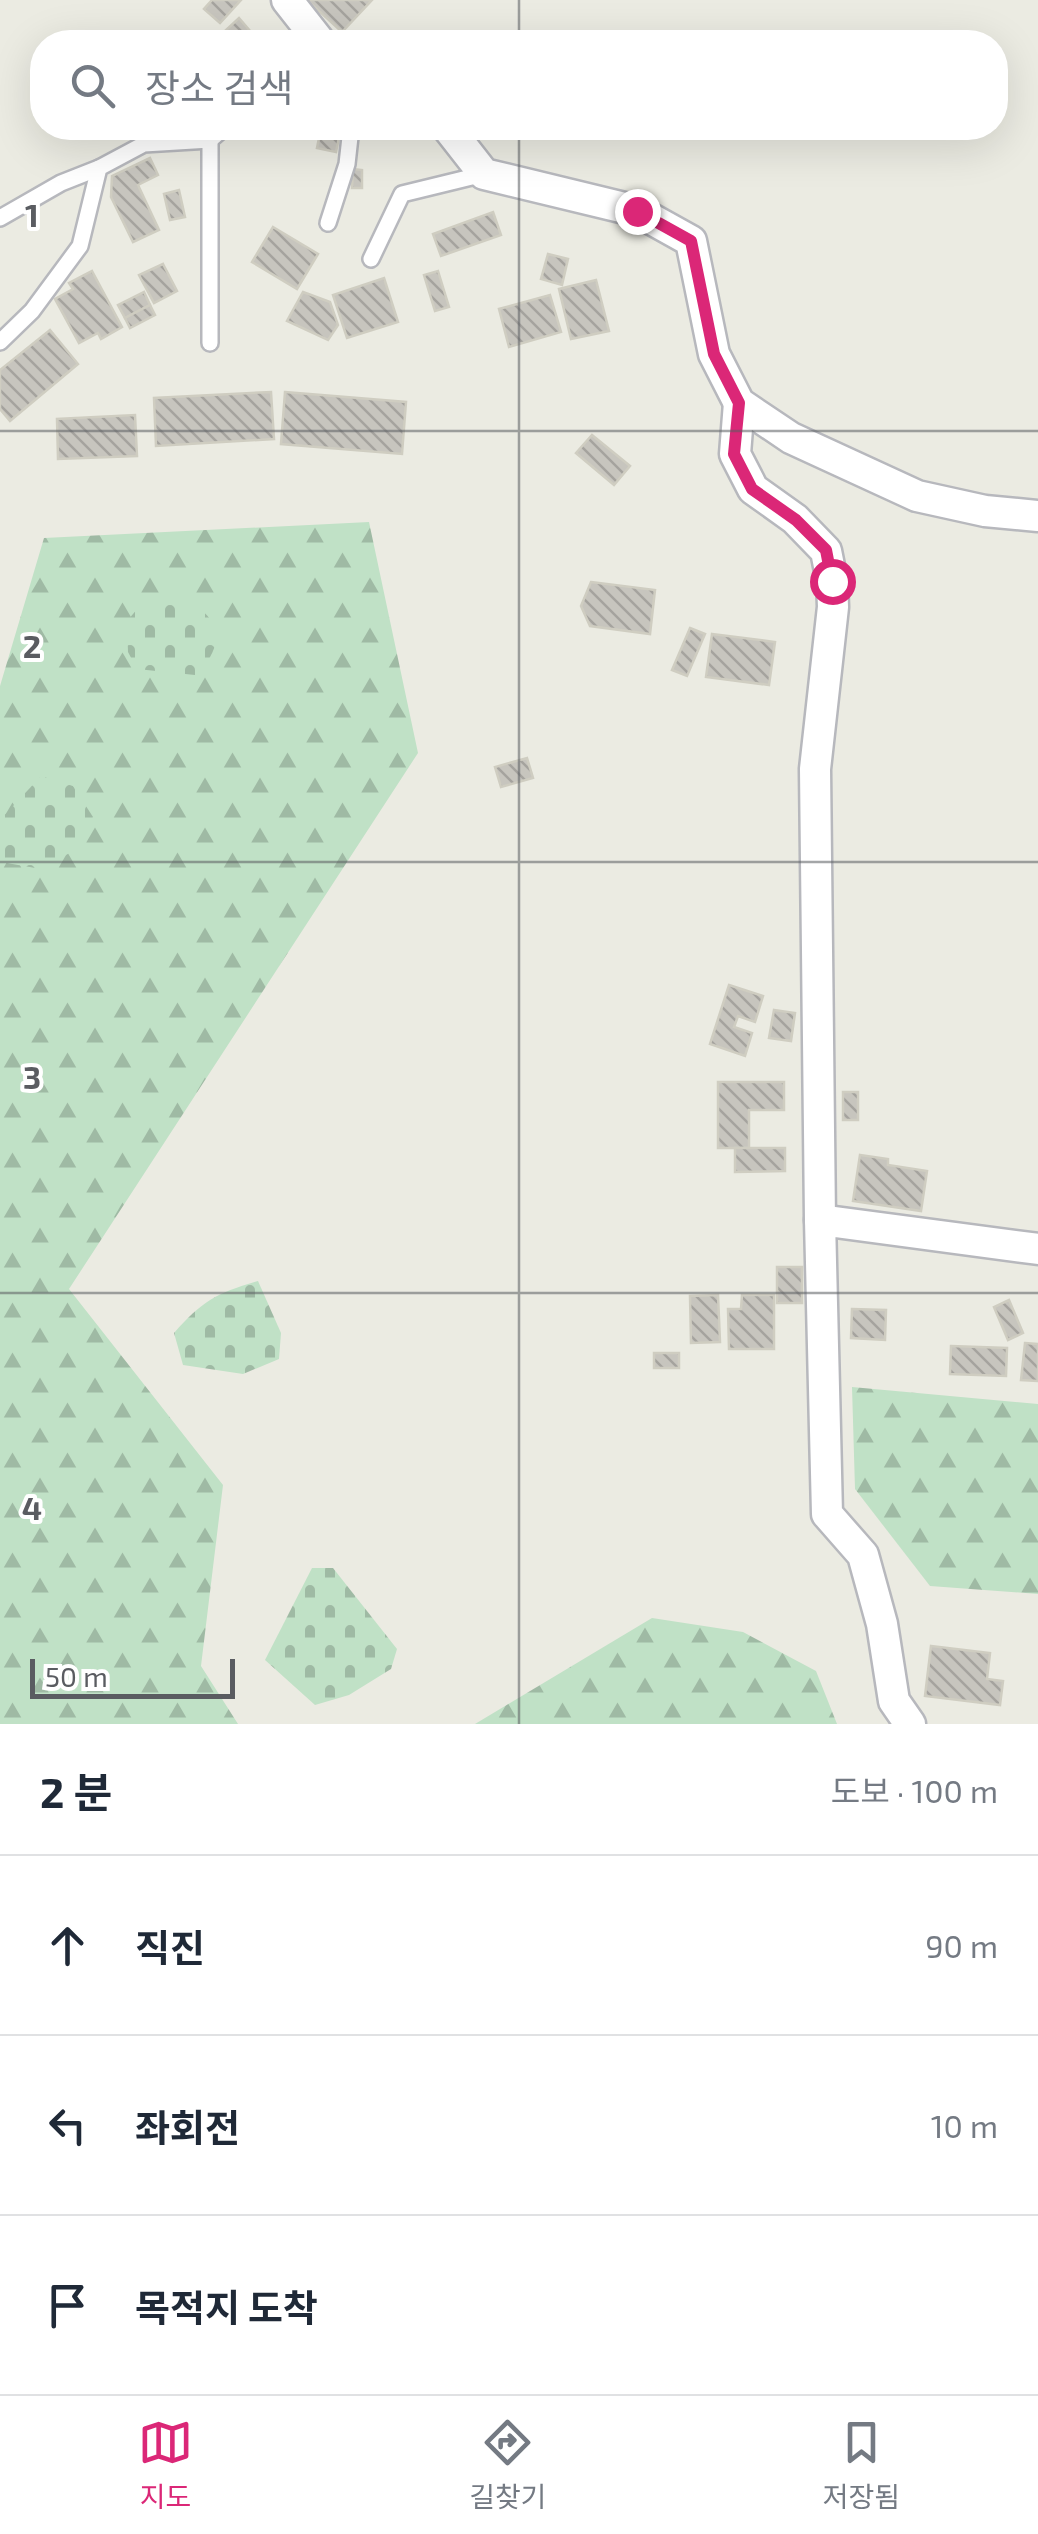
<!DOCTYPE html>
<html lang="ko">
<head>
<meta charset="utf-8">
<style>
	:root { --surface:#fff; --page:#f6f6f7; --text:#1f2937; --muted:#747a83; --line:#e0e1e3; --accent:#db2777 }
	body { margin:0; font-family:"Exo 2","Noto Sans KR",sans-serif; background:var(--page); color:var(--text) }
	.scale { position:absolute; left:30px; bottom:25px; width:205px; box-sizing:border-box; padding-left:10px; border:5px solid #5a5c61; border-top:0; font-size:28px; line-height:35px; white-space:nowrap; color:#5a5c61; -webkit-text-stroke:8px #fff; paint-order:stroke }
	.stop { position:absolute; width:30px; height:30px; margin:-22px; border:8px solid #db2777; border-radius:50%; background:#fff }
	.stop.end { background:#db2777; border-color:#fff; box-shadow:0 2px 10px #0008 }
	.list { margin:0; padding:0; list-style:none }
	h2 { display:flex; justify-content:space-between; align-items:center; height:130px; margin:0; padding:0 40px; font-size:42px }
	h2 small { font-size:32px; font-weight:400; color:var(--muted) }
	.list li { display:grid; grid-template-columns:65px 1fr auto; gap:30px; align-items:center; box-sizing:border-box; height:180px; padding:0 40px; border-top:2px solid var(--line) }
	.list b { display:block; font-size:38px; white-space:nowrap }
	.list em { font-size:32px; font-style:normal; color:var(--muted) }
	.icon { flex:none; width:55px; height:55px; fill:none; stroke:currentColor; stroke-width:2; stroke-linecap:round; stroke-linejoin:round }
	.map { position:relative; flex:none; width:1038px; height:1724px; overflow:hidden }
	.search { position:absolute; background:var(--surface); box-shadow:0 10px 40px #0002; left:30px; right:30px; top:30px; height:110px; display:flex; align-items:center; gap:25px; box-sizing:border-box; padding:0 35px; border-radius:40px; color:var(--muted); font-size:38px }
	.sheet { height:670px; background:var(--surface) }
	nav { display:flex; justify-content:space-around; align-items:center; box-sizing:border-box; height:140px; border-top:2px solid var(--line); background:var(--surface); font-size:28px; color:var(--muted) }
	nav a { display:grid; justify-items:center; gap:5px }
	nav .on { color:var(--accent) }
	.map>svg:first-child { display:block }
	.forest { fill:url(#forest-firs) }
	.cemetery { fill:url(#cemetery-stones) }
	.building { fill:url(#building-back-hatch); stroke:#cfcdc1; stroke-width:2.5 }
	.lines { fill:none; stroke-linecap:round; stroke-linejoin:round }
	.service-casing { stroke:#b7b8bd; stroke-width:20 }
	.minor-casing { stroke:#b7b8bd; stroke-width:35 }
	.service { stroke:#fff; stroke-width:15 }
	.minor { stroke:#fff; stroke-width:30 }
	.route { stroke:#db2777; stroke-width:12 }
	.grid { fill:none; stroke:#5a5c61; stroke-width:2.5; stroke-opacity:0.55 }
	.grid-label { font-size:32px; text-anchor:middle; font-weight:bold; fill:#5a5c61; stroke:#fff; stroke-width:8; stroke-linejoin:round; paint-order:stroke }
</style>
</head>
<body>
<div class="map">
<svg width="1038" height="1724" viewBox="0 0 1038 1724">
	<defs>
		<pattern id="forest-firs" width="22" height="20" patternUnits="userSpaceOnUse" patternTransform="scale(2.5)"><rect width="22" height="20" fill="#c0e1c6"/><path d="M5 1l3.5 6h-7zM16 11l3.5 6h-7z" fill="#9fbaa4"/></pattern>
		<pattern id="cemetery-stones" width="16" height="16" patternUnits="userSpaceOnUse" patternTransform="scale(2.5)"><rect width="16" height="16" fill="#c0e1c6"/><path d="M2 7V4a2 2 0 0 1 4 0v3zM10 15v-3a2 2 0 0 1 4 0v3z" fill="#9fbaa4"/></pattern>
		<pattern id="building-back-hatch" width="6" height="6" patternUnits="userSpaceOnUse" patternTransform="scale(2.5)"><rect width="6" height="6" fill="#c7c5be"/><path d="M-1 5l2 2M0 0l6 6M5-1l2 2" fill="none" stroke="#a5a39e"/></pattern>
	</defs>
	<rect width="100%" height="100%" fill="#ebebe2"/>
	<!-- forest -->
	<g class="forest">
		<polygon points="369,522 418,753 69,1289 223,1485 201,1666 238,1724 0,1724 0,686 44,538"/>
		<polygon points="852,1387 1038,1404 1038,1594 930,1586 855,1489"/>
		<polygon points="652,1618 743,1632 816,1671 837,1724 475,1724"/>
	</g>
	<!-- cemetery -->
	<g class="cemetery">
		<path d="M145 600C158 601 181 598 192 604 227 623 220 653 195 675L137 669 128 652 127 621Z"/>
		<polygon points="41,776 73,786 93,817 73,851 41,869 1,862 2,818"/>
		<path d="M258 1281 281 1333 279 1359 243 1374 183 1365 174 1333C202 1301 217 1293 258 1281Z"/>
		<polygon points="312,1568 333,1568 397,1649 391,1669 349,1695 315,1705 265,1660"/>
	</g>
	<!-- building -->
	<g class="building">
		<polygon points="212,0 241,0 220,23 204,9"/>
		<polygon points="307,0 372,0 342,32"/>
		<polygon points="239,18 251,32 237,42 226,30"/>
		<polygon points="321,128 341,128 336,152 317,148"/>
		<polygon points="150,158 158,175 138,185 159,230 133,242 111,197 112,176"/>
		<polygon points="353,169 362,170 362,188 352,188"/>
		<polygon points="179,190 185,217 170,220 164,194"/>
		<polygon points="493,212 501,235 441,256 433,234"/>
		<polygon points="273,227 318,254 297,289 252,262"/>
		<polygon points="548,254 568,259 562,285 541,279"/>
		<polygon points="163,264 177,291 154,303 139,275"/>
		<polygon points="92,271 122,327 101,339 98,333 79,343 55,299 73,289 69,283"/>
		<polygon points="438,271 449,307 435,311 424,275"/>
		<polygon points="384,278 398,322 347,338 333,295"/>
		<polygon points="596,280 609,331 571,339 559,289"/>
		<polygon points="144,292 150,305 125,318 118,305"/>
		<polygon points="303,292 330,302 338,325 328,340 287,321"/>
		<polygon points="550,295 561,332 509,347 499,309"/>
		<polygon points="150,305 155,315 130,328 125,318"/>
		<polygon points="50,330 78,364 10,421 0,409 0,370"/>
		<polygon points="271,392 274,439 156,446 154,398"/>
		<polygon points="285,392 406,402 402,454 281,444"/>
		<polygon points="135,415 137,456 58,459 57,419"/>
		<polygon points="592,435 630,466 614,485 576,453"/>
		<polygon points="591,582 655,590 650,634 590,626 581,606"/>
		<polygon points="690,628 705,634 687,676 672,670"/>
		<polygon points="712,634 775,642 769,685 706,677"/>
		<polygon points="527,758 533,778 501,787 495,767"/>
		<polygon points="729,985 763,996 755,1022 738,1016 734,1027 752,1033 745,1056 710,1044"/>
		<polygon points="774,1010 795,1013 791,1041 769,1038"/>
		<polygon points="718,1082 784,1082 784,1110 749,1110 749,1148 718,1148"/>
		<rect x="843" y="1092" width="15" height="28"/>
		<polygon points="735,1148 785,1148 785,1171 735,1172"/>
		<polygon points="860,1155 888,1159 888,1165 927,1171 921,1211 853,1201"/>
		<rect x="777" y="1267" width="25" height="36"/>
		<polygon points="718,1295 720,1342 691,1343 690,1296"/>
		<polygon points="742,1295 774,1295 774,1349 729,1349 728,1309 741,1309"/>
		<polygon points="1009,1300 1023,1333 1008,1340 994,1307"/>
		<polygon points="852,1309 886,1310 885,1340 851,1338"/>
		<polygon points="1025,1343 1038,1344 1038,1381 1021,1380"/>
		<polygon points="951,1346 1007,1348 1006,1376 950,1374"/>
		<rect x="654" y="1353" width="25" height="15"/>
		<polygon points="931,1646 990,1653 987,1679 1003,1681 1000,1705 925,1696"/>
	</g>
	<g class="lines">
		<defs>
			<g id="service">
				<polyline points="210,140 210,343"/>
				<polyline points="0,218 61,183 99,168"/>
				<polyline points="328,223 347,164 351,128"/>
				<polyline points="371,259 402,194 484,174"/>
				<polyline points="0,342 32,311 80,246 99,168 144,144 210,140 224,128"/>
			</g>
			<g id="minor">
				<polyline points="287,0 320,42"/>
				<polyline points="448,128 484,174 637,211 691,241 714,354 739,403 791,438 917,496 985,511 1038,516"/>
				<polyline points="739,403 735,454 753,489 795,519 826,551 832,581 833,607 815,769 820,1220"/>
				<polyline points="910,1724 894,1701 882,1624 863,1555 827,1514 820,1220 1038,1249"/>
			</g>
		</defs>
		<!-- service casing -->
		<use href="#service" class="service-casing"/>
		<!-- minor casing -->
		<use href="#minor" class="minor-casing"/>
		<!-- service -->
		<use href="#service" class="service"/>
		<!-- minor -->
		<use href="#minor" class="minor"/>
	</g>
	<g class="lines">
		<!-- route -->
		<polyline class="route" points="637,211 691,241 714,354 739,403 734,454 752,489 796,520 826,550 832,581"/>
	</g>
	<!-- grid -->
	<path class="grid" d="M519 0V42M519 128V1724M0 431H1038M0 862H1038M0 1293H1038"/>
	<g class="grid-label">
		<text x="32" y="227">1</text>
		<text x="32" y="658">2</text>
		<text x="32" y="1089">3</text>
		<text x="32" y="1520">4</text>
	</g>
</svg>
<div class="scale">50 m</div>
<div class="stop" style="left:832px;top:581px"></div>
<div class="stop end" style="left:637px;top:211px"></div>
<div class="search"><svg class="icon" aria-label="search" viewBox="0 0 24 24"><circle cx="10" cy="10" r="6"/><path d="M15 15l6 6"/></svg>장소 검색</div>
</div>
<section class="sheet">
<h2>2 분<small>도보 · 100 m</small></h2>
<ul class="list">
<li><svg class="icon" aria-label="ahead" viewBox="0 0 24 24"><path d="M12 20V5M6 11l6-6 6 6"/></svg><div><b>직진</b></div><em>90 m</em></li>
<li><svg class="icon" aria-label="left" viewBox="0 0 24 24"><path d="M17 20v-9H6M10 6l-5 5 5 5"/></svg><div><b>좌회전</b></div><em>10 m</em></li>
<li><svg class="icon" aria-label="arrive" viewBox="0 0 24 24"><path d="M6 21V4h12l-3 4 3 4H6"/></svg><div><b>목적지 도착</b></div></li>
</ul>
</section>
<nav>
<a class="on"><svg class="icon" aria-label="map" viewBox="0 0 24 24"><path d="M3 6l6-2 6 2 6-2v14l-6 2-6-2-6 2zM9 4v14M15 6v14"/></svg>지도</a>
<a><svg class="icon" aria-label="directions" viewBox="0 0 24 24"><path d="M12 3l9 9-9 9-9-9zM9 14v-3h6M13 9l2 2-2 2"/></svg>길찾기</a>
<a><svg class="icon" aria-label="saved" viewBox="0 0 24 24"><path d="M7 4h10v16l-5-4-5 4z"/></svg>저장됨</a>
</nav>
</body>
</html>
